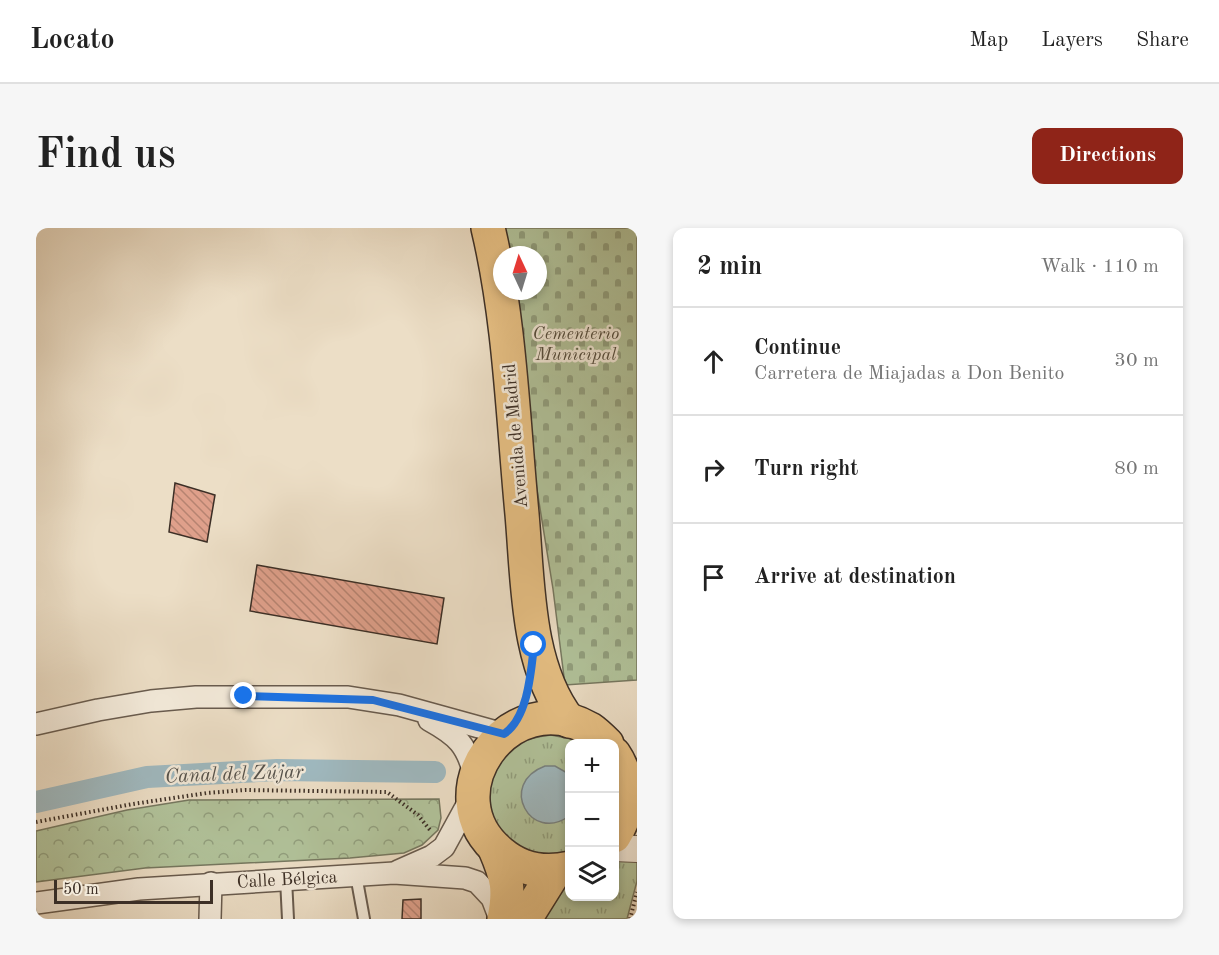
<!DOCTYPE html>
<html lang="en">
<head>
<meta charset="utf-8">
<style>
	:root { --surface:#fff; --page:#f6f6f6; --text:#222; --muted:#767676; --line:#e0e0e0; --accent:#8f2418 }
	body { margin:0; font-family:"Old Standard TT",serif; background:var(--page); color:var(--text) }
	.controls { position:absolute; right:18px; bottom:18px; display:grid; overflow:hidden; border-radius:12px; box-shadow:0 3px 9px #0003 }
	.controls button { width:54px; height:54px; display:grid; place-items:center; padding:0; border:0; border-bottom:2px solid var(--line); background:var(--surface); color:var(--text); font:30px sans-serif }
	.compass { position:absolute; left:457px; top:18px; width:54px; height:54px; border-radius:50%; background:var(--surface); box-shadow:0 3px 9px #0003; rotate:356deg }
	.scale { position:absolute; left:18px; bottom:15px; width:159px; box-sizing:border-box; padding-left:6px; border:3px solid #3c2f26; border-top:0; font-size:16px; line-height:21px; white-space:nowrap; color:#3c2f26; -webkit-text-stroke:4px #f3eada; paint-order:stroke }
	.stop { position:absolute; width:18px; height:18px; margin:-14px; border:4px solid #1a73e8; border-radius:50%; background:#fff }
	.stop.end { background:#1a73e8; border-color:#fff; box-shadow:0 2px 6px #0008 }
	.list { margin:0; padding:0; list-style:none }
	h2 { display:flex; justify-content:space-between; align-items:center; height:78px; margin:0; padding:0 24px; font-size:26px }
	h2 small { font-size:20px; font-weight:400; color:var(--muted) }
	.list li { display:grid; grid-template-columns:39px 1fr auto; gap:18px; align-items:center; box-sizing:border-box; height:108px; padding:0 24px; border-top:2px solid var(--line) }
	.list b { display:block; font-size:22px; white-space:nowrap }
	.list p { margin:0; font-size:20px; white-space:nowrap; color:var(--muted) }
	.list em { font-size:20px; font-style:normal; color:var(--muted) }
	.icon { flex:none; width:33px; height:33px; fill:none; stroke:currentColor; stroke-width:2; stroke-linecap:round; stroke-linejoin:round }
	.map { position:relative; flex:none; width:601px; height:691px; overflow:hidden; border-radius:12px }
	header { display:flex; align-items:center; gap:36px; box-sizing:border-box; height:84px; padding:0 30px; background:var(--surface); border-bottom:2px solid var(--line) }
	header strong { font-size:28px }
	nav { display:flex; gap:33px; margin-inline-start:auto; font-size:21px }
	.intro { display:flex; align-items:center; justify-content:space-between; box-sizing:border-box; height:144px; padding:0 36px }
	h1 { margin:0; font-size:42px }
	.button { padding:15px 27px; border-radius:12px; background:var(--accent); color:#fff; font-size:21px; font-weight:700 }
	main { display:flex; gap:36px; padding:0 36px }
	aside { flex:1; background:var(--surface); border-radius:12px; box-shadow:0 3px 9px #0003 }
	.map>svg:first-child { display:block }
	.grass { fill:url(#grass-tufts); stroke:#767860; stroke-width:1.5 }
	.cemetery { fill:url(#cemetery-stones); stroke:#767860; stroke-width:1.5 }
	.park { fill:url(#park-crowns); stroke:#767860; stroke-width:1.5 }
	.water { fill:#9fb9c0; stroke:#778282; stroke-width:1.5 }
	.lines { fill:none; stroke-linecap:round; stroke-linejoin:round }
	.canal { stroke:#9fb9c0; stroke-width:22 }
	.building { fill:url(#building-back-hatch); stroke:#3c2f26; stroke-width:1.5 }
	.service-casing { stroke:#685b4e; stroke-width:14 }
	.minor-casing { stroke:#685b4e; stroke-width:24 }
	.tertiary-casing { stroke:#685b4e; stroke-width:28 }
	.primary-casing { stroke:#3c2f26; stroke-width:36 }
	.path { stroke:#3c2f26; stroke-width:4; stroke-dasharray:1.5 3; stroke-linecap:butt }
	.service { stroke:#f3eada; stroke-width:10 }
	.minor { stroke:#f3eada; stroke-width:21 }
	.tertiary { stroke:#f3eada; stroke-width:26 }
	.primary { stroke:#e6bf83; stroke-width:33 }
	.route { stroke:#1a73e8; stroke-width:8 }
	.labels { text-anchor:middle; stroke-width:5; stroke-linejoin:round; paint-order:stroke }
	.park-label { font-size:18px; font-style:italic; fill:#534c3d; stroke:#f3eada }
	.street-label { font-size:18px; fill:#3c2f26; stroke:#f3eada }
	.water-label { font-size:20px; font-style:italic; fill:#55524c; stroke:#f3eada }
</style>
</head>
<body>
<header>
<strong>Locato</strong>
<nav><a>Map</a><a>Layers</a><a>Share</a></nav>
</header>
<div class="intro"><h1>Find us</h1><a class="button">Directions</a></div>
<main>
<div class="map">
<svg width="601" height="691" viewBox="0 0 601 691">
	<defs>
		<pattern id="grass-tufts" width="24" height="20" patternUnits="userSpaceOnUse" patternTransform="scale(1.5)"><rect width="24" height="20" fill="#b1c29a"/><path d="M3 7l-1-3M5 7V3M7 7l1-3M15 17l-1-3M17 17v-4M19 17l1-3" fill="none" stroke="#919e7d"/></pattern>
		<pattern id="cemetery-stones" width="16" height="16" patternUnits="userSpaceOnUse" patternTransform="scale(1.5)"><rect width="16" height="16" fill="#b1c29a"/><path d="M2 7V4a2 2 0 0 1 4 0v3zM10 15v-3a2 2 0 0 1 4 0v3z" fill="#919e7d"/></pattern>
		<pattern id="park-crowns" width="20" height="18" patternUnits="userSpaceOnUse" patternTransform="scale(1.5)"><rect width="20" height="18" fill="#b1c29a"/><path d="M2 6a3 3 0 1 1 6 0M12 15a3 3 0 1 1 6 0" fill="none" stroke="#919e7d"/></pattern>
		<pattern id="building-back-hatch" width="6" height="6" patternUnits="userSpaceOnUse" patternTransform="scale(1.5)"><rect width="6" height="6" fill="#dfa08b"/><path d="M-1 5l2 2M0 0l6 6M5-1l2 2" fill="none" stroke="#b68371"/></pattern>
	</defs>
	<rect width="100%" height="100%" fill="#ecdec6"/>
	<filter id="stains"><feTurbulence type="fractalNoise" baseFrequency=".00333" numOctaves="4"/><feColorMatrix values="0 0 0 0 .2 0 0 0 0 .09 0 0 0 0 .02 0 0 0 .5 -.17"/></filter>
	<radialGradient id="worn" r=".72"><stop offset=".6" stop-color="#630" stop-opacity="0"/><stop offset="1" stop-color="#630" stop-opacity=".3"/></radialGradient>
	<!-- grass -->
	<g class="grass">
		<path d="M515 507 535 511 544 515 534 516 533 624C524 625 511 629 501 627 451 617 437 551 476 519 488 510 502 509 515 507Z"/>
		<polygon points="601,627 601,653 591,691 500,691 533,652 534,668 578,668 579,630"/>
	</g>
	<!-- cemetery -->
	<polygon class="cemetery" points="459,0 601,0 601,452 529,457 517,361 469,63 502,63 502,27 466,27"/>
	<!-- park -->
	<polygon class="park" points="403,571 405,590 402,602 386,617 368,625 314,630 109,640 0,654 0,603 91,582 153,572"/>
	<!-- water -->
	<path class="water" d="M509 538H519L533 546V588C495 616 461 556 509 538Z"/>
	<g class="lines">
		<!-- canal -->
		<polyline class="canal" points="0,574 111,549 241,542 399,544"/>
	</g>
	<!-- building -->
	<g class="building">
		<polygon points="139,255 179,267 171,314 133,304"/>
		<polygon points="221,337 408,370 401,416 214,383"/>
		<polygon points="385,671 385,691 366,691 367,672"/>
	</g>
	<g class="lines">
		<defs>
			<g id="service">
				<polyline points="320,647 328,691"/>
				<polyline points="250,651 252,691"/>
			</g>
			<g id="minor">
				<path d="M393 492C422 508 431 517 439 549"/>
				<polyline points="0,496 62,482 115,473 160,469 312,469 363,477 468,506"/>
				<polyline points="362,643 396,628 408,619 437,566"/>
				<polyline points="0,675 103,661 358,645 429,650 441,654 456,670 464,691"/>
				<polyline points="174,691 175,655"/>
			</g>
			<polyline id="tertiary" points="578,620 601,621"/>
			<g id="primary">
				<path d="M452 0C474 92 477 192 486 286 492 353 490 438 533 493"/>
				<path d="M578 526C595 551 594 584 578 608"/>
				<path d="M459 621C471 649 474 661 468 691"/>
				<path d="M534 640C508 646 485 642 465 625 393 567 473 454 554 501 560 505 566 511 571 516"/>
				<polyline points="489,691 519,643"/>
			</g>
		</defs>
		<!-- service casing -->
		<use href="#service" class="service-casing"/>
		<!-- minor casing -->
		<use href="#minor" class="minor-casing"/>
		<!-- tertiary casing -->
		<use href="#tertiary" class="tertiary-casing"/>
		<!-- primary casing -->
		<use href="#primary" class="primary-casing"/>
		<!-- path -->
		<g class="path">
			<polyline points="0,594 97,576 171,565 209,562 351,564 382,587 394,602"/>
			<polyline points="594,691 601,664"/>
			<polyline points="600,691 601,688"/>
		</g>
		<!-- service -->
		<use href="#service" class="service"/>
		<!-- minor -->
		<use href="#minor" class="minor"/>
		<!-- tertiary -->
		<use href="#tertiary" class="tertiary"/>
		<!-- primary -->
		<use href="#primary" class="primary"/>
	</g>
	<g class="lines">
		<!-- route -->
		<path class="route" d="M208 468 337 472 468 506C492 490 495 444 498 417"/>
	</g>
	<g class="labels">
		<!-- park labels -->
		<g class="park-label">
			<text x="540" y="111">Cementerio<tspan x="540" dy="21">Municipal</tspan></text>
		</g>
		<!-- street labels -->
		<g class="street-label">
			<text transform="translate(479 208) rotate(-95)" y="6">Avenida de Madrid</text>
			<text transform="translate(251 651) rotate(-3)" y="6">Calle Bélgica</text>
		</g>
		<!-- water labels -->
		<g class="water-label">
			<text transform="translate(198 545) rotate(-2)" y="7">Canal del Zújar</text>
		</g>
	</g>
	<rect width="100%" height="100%" filter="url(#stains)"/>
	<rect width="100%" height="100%" fill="url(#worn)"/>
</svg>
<div class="controls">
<button>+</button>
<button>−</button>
<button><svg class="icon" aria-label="layers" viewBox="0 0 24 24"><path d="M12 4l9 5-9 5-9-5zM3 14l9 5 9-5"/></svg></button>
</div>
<svg class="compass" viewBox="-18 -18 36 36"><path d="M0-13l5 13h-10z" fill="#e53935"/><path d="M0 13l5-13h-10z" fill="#767676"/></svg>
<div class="scale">50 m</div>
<div class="stop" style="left:498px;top:417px"></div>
<div class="stop end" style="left:208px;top:468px"></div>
</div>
<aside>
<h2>2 min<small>Walk · 110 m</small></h2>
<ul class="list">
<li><svg class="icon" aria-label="ahead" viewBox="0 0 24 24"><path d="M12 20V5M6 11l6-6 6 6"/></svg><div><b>Continue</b><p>Carretera de Miajadas a Don Benito</p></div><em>30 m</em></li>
<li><svg class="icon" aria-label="right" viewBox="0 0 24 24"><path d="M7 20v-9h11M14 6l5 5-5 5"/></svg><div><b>Turn right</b></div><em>80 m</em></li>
<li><svg class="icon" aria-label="arrive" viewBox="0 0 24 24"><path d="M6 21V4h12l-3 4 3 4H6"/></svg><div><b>Arrive at destination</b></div></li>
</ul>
</aside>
</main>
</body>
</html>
